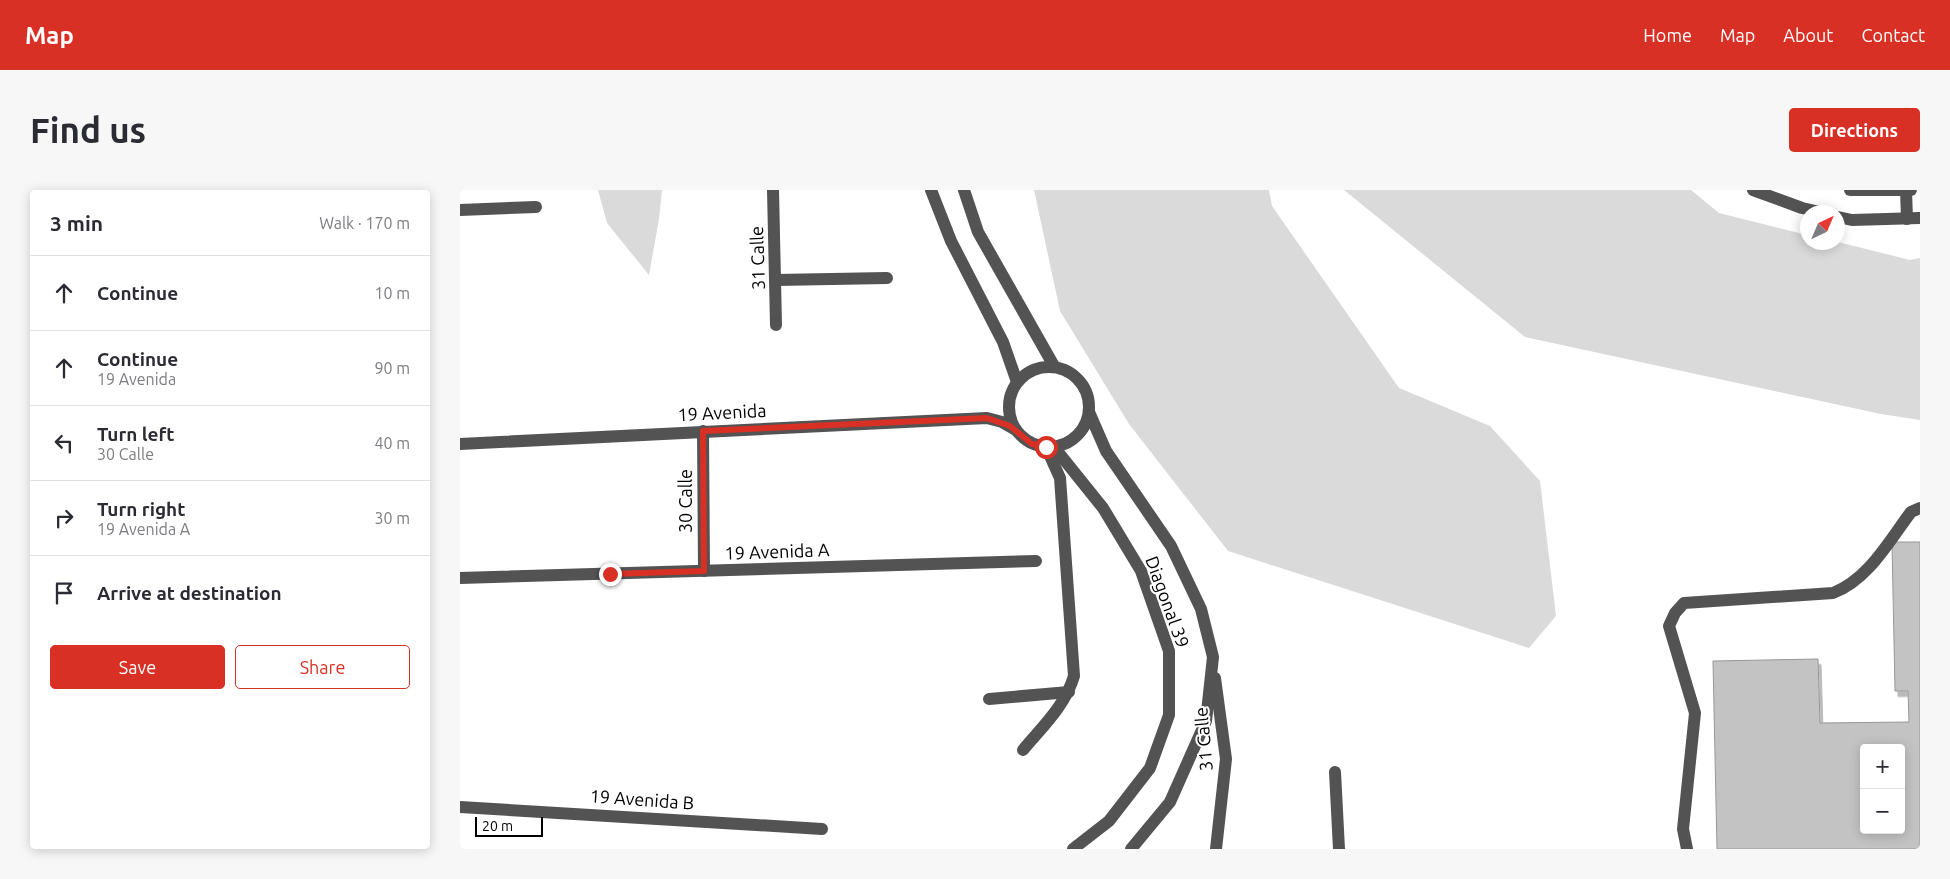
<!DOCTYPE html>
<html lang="en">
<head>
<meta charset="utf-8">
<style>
	:root { --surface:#fff; --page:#f7f7f7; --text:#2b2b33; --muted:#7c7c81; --line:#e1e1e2; --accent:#d93025 }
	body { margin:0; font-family:Ubuntu,sans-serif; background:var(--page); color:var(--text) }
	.controls { position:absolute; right:15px; bottom:15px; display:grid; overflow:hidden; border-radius:5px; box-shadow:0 2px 12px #0003 }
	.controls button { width:45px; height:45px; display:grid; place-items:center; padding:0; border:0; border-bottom:1px solid var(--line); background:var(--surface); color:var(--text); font:25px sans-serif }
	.compass { position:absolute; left:1340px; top:15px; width:45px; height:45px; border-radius:50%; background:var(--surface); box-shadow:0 2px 12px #0003; rotate:44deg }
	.scale { position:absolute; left:15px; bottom:12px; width:68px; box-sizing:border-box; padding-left:5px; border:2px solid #000; border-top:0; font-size:14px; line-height:18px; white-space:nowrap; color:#000; -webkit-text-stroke:4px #fff; paint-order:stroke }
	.stop { position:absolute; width:15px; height:15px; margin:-11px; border:4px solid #d93025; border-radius:50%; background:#fff }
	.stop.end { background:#d93025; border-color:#fff; box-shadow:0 1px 5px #0008 }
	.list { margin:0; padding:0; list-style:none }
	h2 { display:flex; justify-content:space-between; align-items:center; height:65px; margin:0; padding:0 20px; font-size:21px }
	h2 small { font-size:16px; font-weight:400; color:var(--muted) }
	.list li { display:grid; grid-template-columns:32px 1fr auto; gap:15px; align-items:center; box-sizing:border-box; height:75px; padding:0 20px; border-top:1px solid var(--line) }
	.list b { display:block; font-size:19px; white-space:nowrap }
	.list p { margin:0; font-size:16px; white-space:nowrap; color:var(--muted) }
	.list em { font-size:16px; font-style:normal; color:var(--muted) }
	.actions { display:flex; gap:10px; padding:15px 20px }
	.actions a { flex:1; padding:11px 0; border:1px solid var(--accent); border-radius:5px; text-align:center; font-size:18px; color:var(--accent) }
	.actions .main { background:var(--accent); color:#fff }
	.icon { flex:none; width:28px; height:28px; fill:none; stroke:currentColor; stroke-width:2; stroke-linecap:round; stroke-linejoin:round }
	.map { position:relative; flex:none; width:1460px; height:659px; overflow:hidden; border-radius:5px }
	header { display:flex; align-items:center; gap:30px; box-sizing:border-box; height:70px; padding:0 25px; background:var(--accent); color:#fff }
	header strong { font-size:24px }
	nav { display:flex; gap:28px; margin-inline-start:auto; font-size:18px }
	.intro { display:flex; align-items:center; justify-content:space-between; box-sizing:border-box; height:120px; padding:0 30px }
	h1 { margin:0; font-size:35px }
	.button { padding:12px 22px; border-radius:5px; background:var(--accent); color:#fff; font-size:18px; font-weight:700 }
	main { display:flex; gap:30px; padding:0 30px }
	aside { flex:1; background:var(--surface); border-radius:5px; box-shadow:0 2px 12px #0003 }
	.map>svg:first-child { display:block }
	.green { fill:#dadada }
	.building { fill:#c3c3c3; stroke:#979797; fill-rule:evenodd; filter:url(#shadow) }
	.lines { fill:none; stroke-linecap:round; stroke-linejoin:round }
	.minor { stroke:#535353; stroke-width:12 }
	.route { stroke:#d93025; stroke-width:6 }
	.labels { text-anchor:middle; stroke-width:4; stroke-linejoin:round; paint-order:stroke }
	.street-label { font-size:18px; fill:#000; stroke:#fff }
</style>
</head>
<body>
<header>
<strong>Map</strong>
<nav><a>Home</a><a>Map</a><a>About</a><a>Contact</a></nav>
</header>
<div class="intro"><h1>Find us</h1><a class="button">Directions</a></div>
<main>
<aside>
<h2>3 min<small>Walk · 170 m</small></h2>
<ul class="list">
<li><svg class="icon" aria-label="ahead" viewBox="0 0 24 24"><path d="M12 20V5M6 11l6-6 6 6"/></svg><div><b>Continue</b></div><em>10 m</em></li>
<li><svg class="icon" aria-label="ahead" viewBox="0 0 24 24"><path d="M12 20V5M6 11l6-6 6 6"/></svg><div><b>Continue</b><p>19 Avenida</p></div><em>90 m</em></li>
<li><svg class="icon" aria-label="left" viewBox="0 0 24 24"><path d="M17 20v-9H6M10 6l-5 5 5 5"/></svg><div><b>Turn left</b><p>30 Calle</p></div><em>40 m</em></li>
<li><svg class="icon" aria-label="right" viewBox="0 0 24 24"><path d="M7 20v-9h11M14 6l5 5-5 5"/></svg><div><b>Turn right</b><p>19 Avenida A</p></div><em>30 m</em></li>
<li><svg class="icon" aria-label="arrive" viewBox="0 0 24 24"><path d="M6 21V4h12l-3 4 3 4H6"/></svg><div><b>Arrive at destination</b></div></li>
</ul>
<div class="actions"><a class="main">Save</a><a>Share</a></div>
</aside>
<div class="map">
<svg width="1460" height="659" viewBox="0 0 1460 659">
	<defs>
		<filter id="shadow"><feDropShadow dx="3" dy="5.5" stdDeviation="0" flood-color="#0004"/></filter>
	</defs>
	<rect width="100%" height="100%" fill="#fff"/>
	<!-- green -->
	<g class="green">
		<polygon points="138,0 202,0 199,29 189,85 147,33"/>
		<polygon points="574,0 809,0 812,16 939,198 1030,236 1080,291 1096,426 1069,458 768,361 669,234 600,121"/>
		<polygon points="884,0 1231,0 1259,23 1347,45 1348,52 1378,52 1450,70 1460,68 1460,230 1421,224 1065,147"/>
	</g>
	<!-- building -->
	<path class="building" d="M1432 352H1460V659H1257L1253 471 1358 469 1360 533 1449 532 1448 501H1435ZM1404 558H1441V640H1404Z"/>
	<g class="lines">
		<!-- minor -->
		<g class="minor">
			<polyline points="313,0 316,135"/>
			<polyline points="471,0 491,51 543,152 557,192"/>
			<polyline points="504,0 518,42 594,176"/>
			<polyline points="1293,0 1342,18 1360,22"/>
			<polyline points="1390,0 1451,0"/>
			<polyline points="1446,0 1447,29"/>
			<polyline points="0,20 76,17"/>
			<polyline points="1378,27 1392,30 1460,28"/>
			<polyline points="316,90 427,88"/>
			<circle cx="589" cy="217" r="40"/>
			<polyline points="629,222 646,261 711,356 741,419 753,467 746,531 710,612 671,659"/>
			<polyline points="243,241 244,381"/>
			<polyline points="0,254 527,228 542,232 556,240"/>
			<polyline points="594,257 643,318 681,381 709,461 709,525 690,578 649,631 613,659"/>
			<polyline points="0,388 576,371"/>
			<polyline points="755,488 766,569 756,659"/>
			<polyline points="529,509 609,502"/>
			<path d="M563 560C583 536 605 516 614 486L600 288 586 257"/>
			<polyline points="875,582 879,659"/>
			<polyline points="0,617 362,639"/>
			<path d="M1227 659 1223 639 1235 523 1209 436 1215 423 1224 413 1373 403C1408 390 1429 351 1451 322L1460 318"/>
		</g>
	</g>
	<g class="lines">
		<!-- route -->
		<polyline class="route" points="150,384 244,381 243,241 527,228 550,236 572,254 586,257"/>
	</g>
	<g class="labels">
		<!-- street labels -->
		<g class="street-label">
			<text transform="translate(298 68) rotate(-92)" y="6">31 Calle</text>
			<text transform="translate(262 223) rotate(-3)" y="6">19 Avenida</text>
			<text transform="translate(226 311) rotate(-90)" y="6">30 Calle</text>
			<text transform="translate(317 362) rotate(-2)" y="6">19 Avenida A</text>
			<text transform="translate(707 412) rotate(70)" y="6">Diagonal 39</text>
			<text transform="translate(744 549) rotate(-95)" y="6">31 Calle</text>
			<text transform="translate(182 610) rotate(4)" y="6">19 Avenida B</text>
		</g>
	</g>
</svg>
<div class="controls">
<button>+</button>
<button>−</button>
</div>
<svg class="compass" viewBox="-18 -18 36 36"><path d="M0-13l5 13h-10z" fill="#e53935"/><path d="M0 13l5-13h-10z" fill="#7c7c81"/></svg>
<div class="scale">20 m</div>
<div class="stop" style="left:586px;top:257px"></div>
<div class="stop end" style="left:150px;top:384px"></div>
</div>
</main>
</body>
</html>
